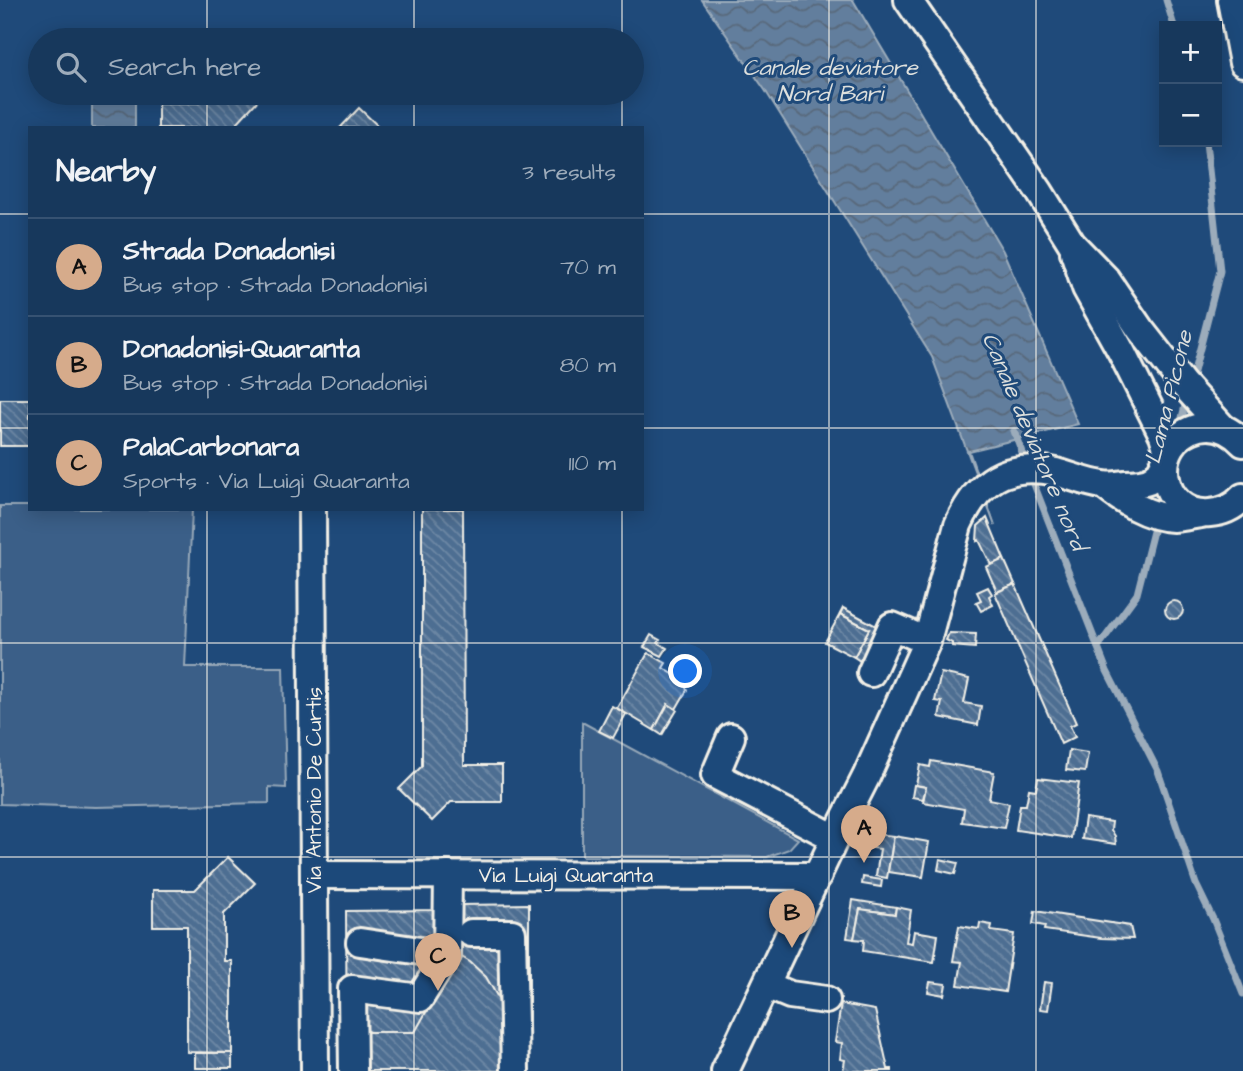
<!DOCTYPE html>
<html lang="en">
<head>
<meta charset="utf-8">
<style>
	:root { --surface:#17385c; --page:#203f62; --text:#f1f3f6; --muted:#9eacbb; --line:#365272; --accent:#d6ab8b }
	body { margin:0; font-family:"Architects Daughter",sans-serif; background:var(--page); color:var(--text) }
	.controls { position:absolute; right:21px; top:21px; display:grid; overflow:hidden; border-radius:0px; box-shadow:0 4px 18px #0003 }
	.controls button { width:63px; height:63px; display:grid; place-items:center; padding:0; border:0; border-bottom:2px solid var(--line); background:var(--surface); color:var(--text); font:35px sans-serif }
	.you { position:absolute; left:686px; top:672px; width:24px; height:24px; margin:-18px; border:5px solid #fff; border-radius:50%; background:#1a73e8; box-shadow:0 0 0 10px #1a73e833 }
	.badge { display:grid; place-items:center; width:46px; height:46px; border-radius:50%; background:var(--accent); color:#111; font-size:23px; font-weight:700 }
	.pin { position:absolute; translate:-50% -58px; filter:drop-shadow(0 2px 4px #0008) }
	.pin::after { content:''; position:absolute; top:37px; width:24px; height:21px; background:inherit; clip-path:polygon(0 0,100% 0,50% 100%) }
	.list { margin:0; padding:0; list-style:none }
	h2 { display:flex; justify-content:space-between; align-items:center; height:91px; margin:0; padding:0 28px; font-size:30px }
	h2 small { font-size:23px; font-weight:400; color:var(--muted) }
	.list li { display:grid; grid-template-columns:46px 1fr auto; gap:21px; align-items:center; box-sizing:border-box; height:98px; padding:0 28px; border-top:2px solid var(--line) }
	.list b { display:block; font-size:26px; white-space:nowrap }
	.list p { margin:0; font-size:23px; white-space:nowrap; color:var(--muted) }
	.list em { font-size:23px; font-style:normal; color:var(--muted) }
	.icon { flex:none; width:38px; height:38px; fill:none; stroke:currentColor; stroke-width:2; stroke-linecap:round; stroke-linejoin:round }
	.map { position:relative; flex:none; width:1243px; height:1071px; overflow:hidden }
	.search { position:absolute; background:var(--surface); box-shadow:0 4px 18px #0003; left:28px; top:28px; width:616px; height:77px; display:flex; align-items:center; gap:18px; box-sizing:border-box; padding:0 24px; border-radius:38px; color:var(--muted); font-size:26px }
	.panel { position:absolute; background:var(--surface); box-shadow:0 4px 18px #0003; left:28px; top:126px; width:616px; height:385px; border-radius:0px }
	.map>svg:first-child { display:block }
	.green { fill:#3a5f88; stroke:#97a8b8; stroke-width:2 }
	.water { fill:url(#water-waves); stroke:#9cacbb; stroke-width:2 }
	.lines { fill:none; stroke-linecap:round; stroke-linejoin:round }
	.stream { stroke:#9cacbb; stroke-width:7 }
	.building { fill:url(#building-back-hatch); stroke:#f4f1e8; stroke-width:2 }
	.minor-casing { stroke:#f4f1e8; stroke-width:32 }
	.minor { stroke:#1f4a7a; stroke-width:26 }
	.grid { fill:none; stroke:#f4f1e8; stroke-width:2; stroke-opacity:0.55 }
	.labels { text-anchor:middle; stroke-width:6; stroke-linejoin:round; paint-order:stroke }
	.street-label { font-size:21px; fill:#f4f1e8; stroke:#1f4a7a }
	.water-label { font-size:23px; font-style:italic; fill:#dee0dd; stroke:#1f4a7a }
</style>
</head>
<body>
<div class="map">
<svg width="1243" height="1071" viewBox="0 0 1243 1071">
	<defs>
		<pattern id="water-waves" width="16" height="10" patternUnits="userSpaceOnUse" patternTransform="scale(1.75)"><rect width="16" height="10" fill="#627e9d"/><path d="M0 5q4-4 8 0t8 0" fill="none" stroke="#58687a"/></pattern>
		<pattern id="building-back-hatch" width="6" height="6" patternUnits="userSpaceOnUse" patternTransform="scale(1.75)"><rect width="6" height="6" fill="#4d6e92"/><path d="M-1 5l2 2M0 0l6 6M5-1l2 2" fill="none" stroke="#708aa6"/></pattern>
	</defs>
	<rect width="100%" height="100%" fill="#1f4a7a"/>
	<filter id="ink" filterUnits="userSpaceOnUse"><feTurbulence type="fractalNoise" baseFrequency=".0143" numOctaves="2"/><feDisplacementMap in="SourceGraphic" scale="14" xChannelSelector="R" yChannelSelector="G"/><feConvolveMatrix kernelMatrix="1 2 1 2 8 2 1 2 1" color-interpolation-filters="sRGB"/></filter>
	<g filter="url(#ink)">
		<!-- green -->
		<g class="green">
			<polygon points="0,506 30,506 30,509 192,509 185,667 283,667 286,788 269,787 269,803 96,807 0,804"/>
			<polygon points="582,722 798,839 789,849 767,857 582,856"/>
		</g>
		<!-- water -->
		<g class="water">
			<polygon points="702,0 853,0 1003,251 1078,424 969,451 995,526 932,357 765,90"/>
			<rect x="92" y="93" width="43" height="35"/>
		</g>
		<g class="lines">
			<!-- stream -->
			<g class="stream">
				<polyline points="1166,0 1174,26"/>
				<polyline points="1191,383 1220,271 1206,142"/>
				<polyline points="1179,430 1187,397"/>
				<polyline points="1014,431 1026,463"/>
				<polyline points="1030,474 1107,671 1158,771 1196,884 1213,919 1243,994"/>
				<polyline points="1098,647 1137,594 1163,492"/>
			</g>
		</g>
		<!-- building -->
		<g class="building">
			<polygon points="205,93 254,93 260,98 237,123 237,128 158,128 158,103 200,103 199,98"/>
			<polygon points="359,108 380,128 340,128"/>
			<rect x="0" y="399" width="30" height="47"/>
			<polygon points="422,509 463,509 464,765 502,765 502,802 451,802 432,821 399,789 422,766"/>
			<polygon points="987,518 1004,559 991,565 979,540 977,541 978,526"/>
			<polygon points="1004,559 1015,584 997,592 986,567"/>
			<polygon points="1015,584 1076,723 1070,726 1075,737 1061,744 995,593"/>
			<polygon points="988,587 992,594 989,596 993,605 981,611 976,602 981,600 977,592"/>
			<circle cx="1174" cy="610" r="9"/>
			<polygon points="843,608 878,627 860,661 854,657 869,629 840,614"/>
			<polygon points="840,614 869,629 854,657 825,642"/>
			<polygon points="949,633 976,634 975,648 952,646 952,643 946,640"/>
			<polygon points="651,635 660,640 658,643 667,648 662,656 644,647"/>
			<polygon points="648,653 666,663 663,668 683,680 687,690 676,709 668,704 654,730 617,708"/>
			<polygon points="941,673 969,679 964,703 981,706 978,725 939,717 942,702 935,701"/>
			<polygon points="668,704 677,710 662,735 654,730"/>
			<polygon points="612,706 626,714 613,738 599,731"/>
			<polygon points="1069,750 1088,753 1085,772 1066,770"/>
			<polygon points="931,761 994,772 989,799 1009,803 1004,828 962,822 964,809 923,802 926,787 916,785 920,765 930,767"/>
			<polygon points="1038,778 1079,783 1071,838 1016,830 1020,805 1026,805 1029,789 1036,790"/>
			<polygon points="914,785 926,787 923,799 912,797"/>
			<polygon points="1085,818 1112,822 1111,830 1115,836 1116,844 1082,839"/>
			<polygon points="870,833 894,836 887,878 876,876 880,849 867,847"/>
			<polygon points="894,836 929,842 923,877 888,872"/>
			<polygon points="228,857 255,883 224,914 224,961 232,961 232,1053 187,1052 187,926 153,926 153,890 195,890"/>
			<polygon points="940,859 958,863 955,874 938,870"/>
			<polygon points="863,877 882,880 881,887 862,884"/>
			<polygon points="853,900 896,907 895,914 860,909 854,939 847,938"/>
			<polygon points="529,904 529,1071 347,1071 346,911 441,910 458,905"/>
			<polygon points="896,907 911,910 906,942 912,943 914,931 938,935 934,962 863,951 864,940 854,939 860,909 895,914"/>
			<polygon points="1035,911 1130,926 1133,939 1101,938 1044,930 1045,926 1033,924"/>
			<polygon points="980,923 992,925 991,931 1014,934 1005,992 958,985 962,962 953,961 959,926 979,929"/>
			<polygon points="458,955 470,962 486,977 497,996 502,1010 505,1071 365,1071 365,1032 415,1032"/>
			<polygon points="930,982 946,984 944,995 928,992"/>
			<polygon points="1044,982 1052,983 1048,1010 1040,1009"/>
			<polygon points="841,1004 875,1010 888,1069 892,1069 892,1071 843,1071 845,1060 840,1059 842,1043 835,1042"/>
			<rect x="195" y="1053" width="37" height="15"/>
		</g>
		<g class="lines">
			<defs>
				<g id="minor">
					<polyline points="908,0 1039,191 1072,244 1106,279 1140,329 1183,384 1223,428"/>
					<polyline points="1231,0 1243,63"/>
					<polyline points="1074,252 1086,288 1122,353 1163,435 1168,451"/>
					<path d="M1243 443C1231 430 1217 423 1199 427 1147 440 1158 517 1210 513 1224 512 1234 507 1243 497"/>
					<path d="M1103 485C1123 501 1147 517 1173 518 1182 518 1192 515 1201 514"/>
					<polyline points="312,509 315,1071"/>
					<polyline points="871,673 892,626 927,641"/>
					<polyline points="731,737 715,775 835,838"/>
					<polyline points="315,875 818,876"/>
					<polyline points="471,933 512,933 515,1071"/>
					<polyline points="360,942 447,955"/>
					<polyline points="766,985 790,995 826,1000"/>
					<polyline points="353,1071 352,989 420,998 447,955 448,875"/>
					<path d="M725 1071 835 838 866 777 927 641 958 525C978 480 1006 462 1056 472 1071 476 1087 483 1103 485 1109 486 1117 485 1124 484 1134 484 1147 484 1155 477 1159 474 1162 468 1164 464"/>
				</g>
			</defs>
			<!-- minor casing -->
			<use href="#minor" class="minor-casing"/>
			<!-- minor -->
			<use href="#minor" class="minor"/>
		</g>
	</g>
	<!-- grid -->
	<path class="grid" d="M207 0V40M414 0V40M622 0V40M829 0V1071M1036 0V1071M207 93V128M414 93V128M622 93V128M0 214H30M642 214H1243M0 428H30M642 428H1243M207 509V1071M414 509V1071M622 509V1071M0 643H1243M0 857H1243"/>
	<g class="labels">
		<!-- street labels -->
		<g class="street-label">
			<text transform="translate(314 790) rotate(-90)" y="7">Via Antonio De Curtis</text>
			<text x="566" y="882">Via Luigi Quaranta</text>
		</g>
		<!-- water labels -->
		<g class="water-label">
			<text x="830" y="75">Canale deviatore<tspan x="830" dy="26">Nord Bari</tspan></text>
			<text transform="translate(1168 397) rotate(-76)" y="8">Lama Picone</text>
			<text transform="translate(1035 441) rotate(67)" y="8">Canale deviatore nord</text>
		</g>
	</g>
</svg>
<div class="controls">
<button>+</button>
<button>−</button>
</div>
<div class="you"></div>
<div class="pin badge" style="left:864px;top:863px">A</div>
<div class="pin badge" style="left:792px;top:948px">B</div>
<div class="pin badge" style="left:438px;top:991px">C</div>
<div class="search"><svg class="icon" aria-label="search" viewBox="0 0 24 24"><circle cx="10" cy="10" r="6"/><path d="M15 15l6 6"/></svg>Search here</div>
<section class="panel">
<h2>Nearby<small>3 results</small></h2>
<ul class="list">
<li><span class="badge">A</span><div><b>Strada Donadonisi</b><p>Bus stop · Strada Donadonisi</p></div><em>70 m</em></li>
<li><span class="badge">B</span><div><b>Donadonisi-Quaranta</b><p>Bus stop · Strada Donadonisi</p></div><em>80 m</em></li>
<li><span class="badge">C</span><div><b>PalaCarbonara</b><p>Sports · Via Luigi Quaranta</p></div><em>110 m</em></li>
</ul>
</section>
</div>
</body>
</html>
